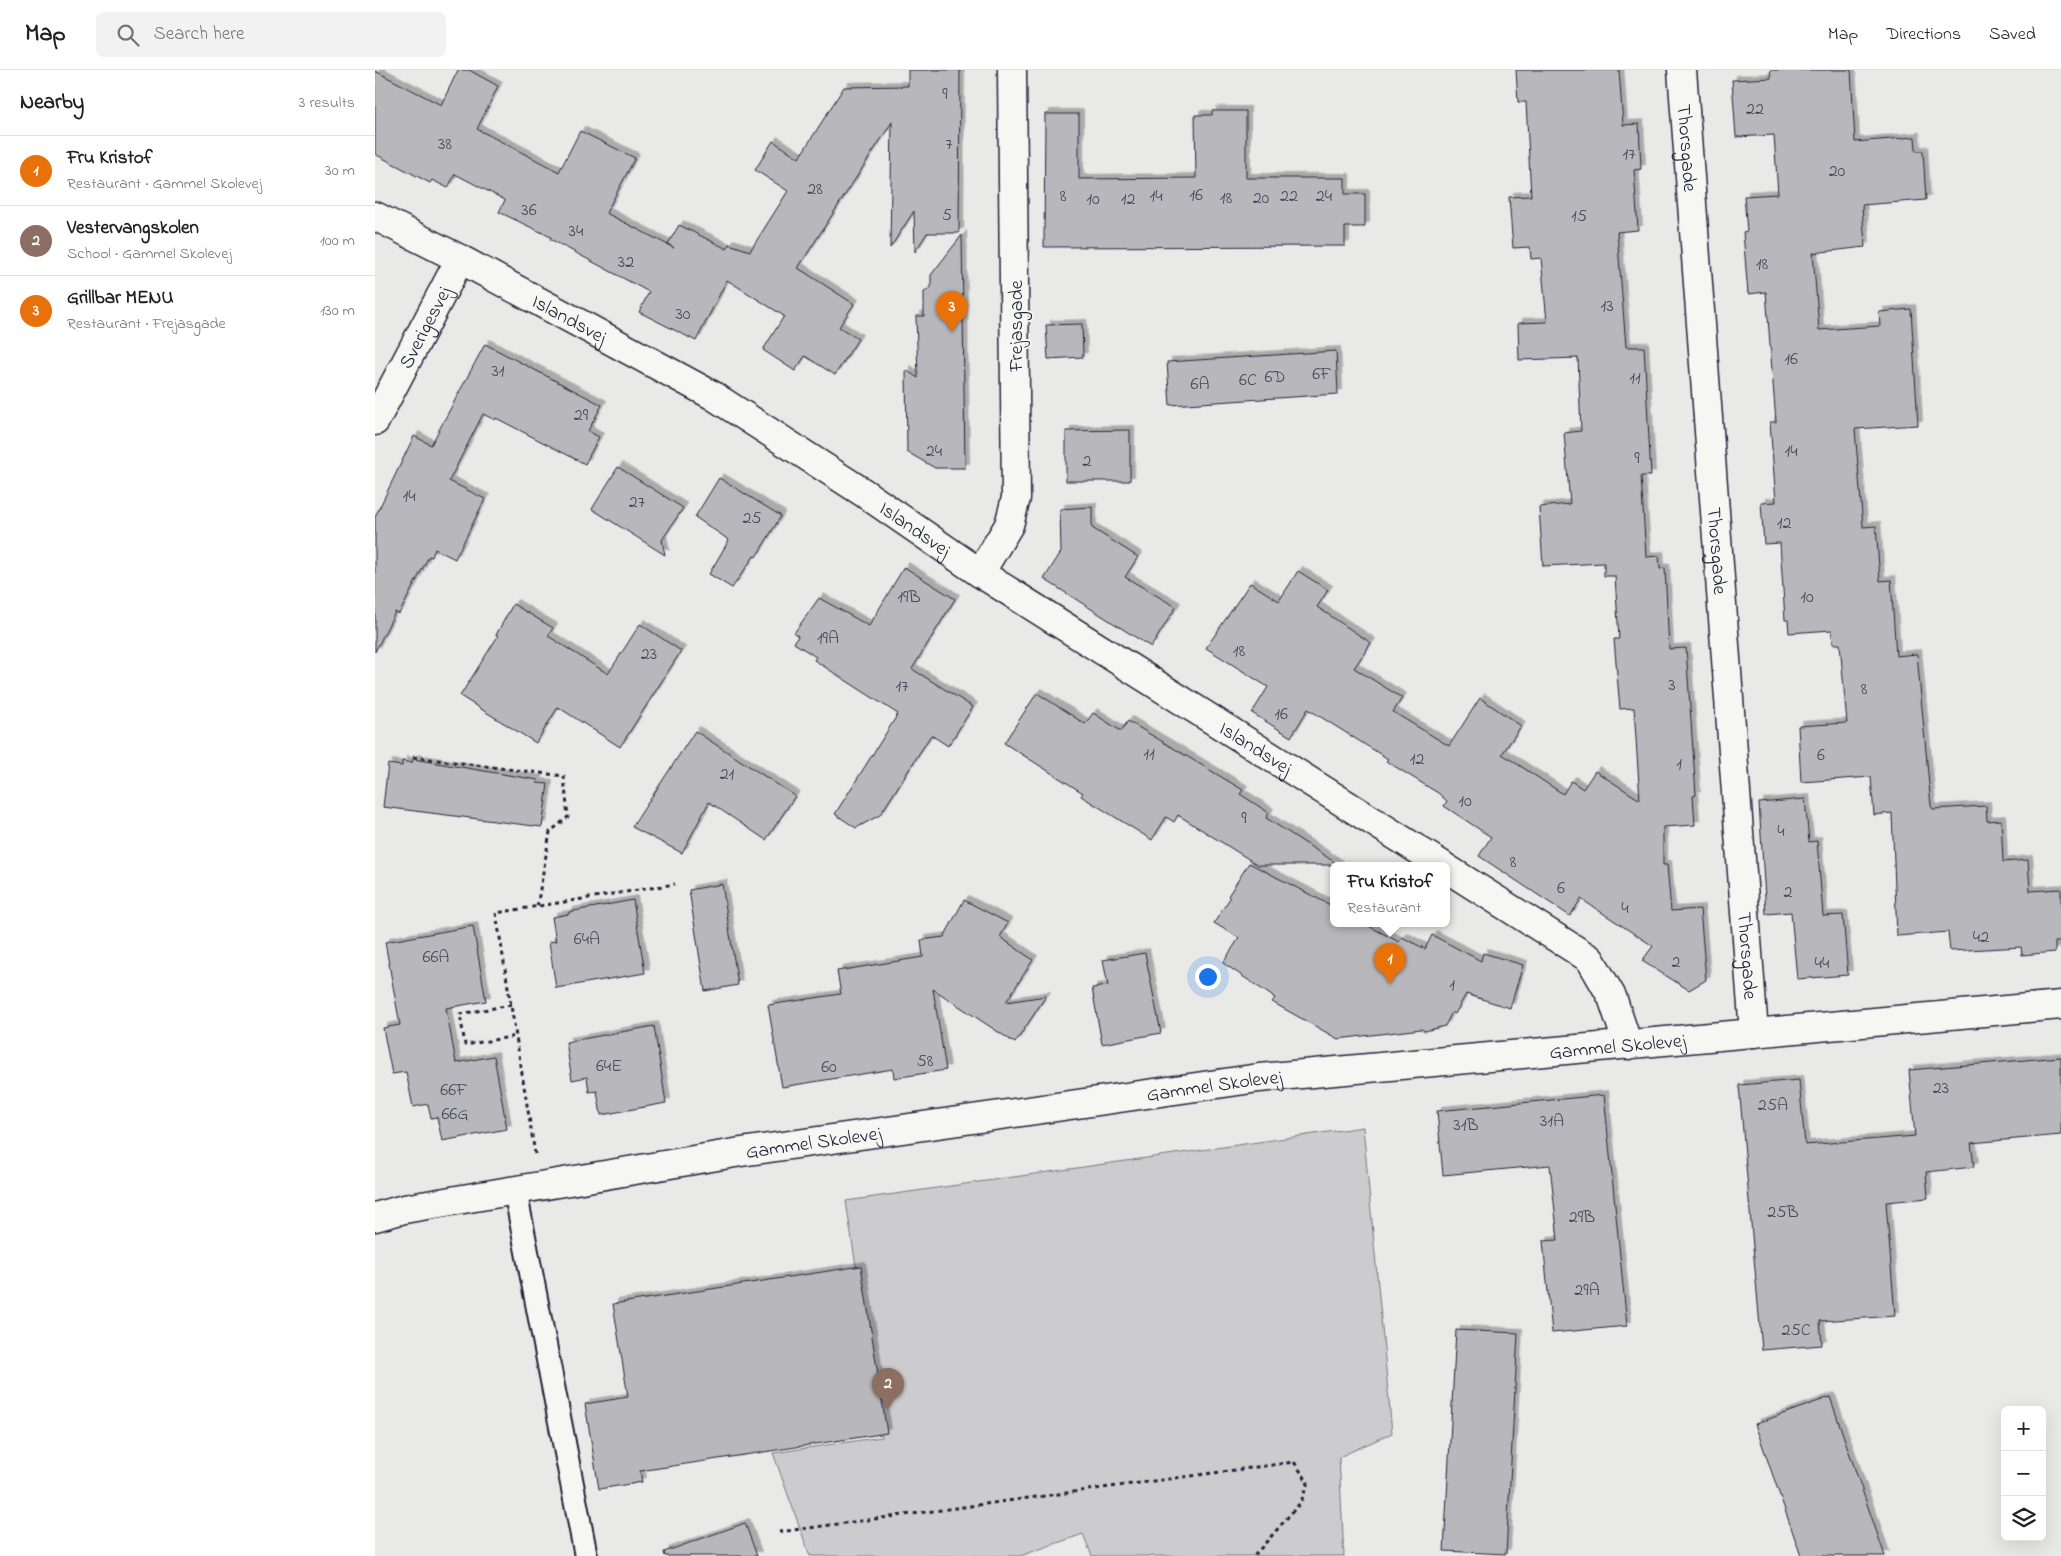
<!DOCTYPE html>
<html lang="en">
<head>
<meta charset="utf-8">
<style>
	:root { --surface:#fff; --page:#f2f2f2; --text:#202124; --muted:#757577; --line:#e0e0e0; --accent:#22223b }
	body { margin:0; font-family:"Indie Flower",sans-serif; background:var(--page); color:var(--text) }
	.controls { position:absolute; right:15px; bottom:15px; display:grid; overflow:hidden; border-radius:8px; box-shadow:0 5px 20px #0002 }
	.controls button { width:45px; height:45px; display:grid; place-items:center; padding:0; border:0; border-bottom:1px solid var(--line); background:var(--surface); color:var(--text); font:25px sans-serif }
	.you { position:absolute; left:832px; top:906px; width:18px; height:18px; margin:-12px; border:4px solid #fff; border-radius:50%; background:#1a73e8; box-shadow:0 0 0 8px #1a73e833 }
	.badge { display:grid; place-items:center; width:32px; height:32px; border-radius:50%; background:var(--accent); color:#fff; font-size:16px; font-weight:700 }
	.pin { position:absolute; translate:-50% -41px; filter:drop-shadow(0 1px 2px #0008) }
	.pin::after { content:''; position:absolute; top:26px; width:18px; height:15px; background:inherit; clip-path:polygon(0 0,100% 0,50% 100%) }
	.popup { position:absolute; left:955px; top:792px; width:120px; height:65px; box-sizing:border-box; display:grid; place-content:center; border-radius:8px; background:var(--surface); filter:drop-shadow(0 1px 4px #0005); font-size:16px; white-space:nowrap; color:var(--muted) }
	.popup b { font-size:19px; color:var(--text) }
	.popup::after { content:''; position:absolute; left:50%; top:100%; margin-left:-10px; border:10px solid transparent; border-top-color:var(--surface) }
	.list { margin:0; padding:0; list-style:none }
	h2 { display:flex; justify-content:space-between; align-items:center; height:65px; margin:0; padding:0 20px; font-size:21px }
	h2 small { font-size:16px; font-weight:400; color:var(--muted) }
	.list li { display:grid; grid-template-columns:32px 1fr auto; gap:15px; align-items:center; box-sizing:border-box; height:70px; padding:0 20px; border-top:1px solid var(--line) }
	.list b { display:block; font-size:19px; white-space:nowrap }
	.list p { margin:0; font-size:16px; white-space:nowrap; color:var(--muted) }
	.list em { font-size:16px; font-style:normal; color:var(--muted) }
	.icon { flex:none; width:28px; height:28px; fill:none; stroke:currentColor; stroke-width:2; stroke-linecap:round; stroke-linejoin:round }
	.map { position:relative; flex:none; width:1686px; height:1486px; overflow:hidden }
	header { display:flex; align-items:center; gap:30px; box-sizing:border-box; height:70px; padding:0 25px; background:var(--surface); border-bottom:1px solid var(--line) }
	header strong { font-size:24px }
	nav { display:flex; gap:28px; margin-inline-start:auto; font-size:18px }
	.search { width:350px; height:45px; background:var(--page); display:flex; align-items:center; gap:12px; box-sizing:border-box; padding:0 18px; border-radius:8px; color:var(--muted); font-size:19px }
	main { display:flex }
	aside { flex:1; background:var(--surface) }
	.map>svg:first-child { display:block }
	.green { fill:#ccccce; stroke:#777784 }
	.building { fill:#b8b8bc; stroke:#22223b; filter:url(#shadow) }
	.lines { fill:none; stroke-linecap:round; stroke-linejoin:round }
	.lane-casing { stroke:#22223b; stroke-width:26 }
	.street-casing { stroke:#22223b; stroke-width:31 }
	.path { stroke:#22223b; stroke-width:3; stroke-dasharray:4 4; stroke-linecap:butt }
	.lane { stroke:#f6f6f2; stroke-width:22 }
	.street { stroke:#f6f6f2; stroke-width:28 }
	.labels { text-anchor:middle; stroke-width:4; stroke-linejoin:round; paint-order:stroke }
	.number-label { font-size:18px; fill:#48485b }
	.street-label { font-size:20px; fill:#22223b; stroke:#f6f6f2 }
</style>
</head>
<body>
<header>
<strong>Map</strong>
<div class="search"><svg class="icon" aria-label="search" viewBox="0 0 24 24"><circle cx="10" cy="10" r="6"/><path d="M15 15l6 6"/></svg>Search here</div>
<nav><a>Map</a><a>Directions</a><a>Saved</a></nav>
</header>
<main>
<aside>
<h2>Nearby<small>3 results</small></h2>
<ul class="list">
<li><span class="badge" style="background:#e8710a">1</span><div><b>Fru Kristof</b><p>Restaurant · Gammel Skolevej</p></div><em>30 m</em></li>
<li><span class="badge" style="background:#8d6e63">2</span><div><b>Vestervangskolen</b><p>School · Gammel Skolevej</p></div><em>100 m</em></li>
<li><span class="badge" style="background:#e8710a">3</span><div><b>Grillbar MENU</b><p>Restaurant · Frejasgade</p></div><em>130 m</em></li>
</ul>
</aside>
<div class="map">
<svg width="1686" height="1486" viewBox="0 0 1686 1486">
	<defs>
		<filter id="shadow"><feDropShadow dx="4.5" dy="-4.5" stdDeviation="0" flood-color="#0004"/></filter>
	</defs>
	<rect width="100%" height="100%" fill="#e9e9e7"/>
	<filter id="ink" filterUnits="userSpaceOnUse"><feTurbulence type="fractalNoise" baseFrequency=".02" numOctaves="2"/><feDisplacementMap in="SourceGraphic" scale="10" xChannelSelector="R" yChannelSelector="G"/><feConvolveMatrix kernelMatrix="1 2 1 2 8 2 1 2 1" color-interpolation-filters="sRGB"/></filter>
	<g filter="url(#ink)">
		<!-- green -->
		<polygon class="green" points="988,1057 1017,1363 964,1387 969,1486 717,1486 708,1464 645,1486 435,1486 398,1383 507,1367 471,1131"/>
		<!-- building -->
		<g class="building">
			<polygon points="83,0 94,0 123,16 102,59 184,102 205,61 260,88 231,143 299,178 293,174 304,155 352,179 354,174 375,181 413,121 380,100 398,71 424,88 469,17 533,16 533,0 585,0 584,163 552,163 540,182 539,141 515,178 517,52 423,198 479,234 464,257 483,269 460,305 430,286 420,301 388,280 409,246 352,210 321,271 264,242 274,222 175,169 176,167 124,142 130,130 80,104 73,118 57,110 55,113 0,84 0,1 66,35"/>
			<polygon points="1141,0 1244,0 1248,55 1264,54 1266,99 1259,100 1263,160 1242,162 1251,277 1269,277 1276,406 1266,406 1271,487 1284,486 1285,499 1290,498 1294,579 1311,578 1321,725 1318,726 1320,755 1288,757 1288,795 1292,795 1296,841 1325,839 1331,910 1314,920 1267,891 1278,876 1206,829 1195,846 1104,786 1116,767 1069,736 1072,731 1063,723 1011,691 1013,689 933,639 916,667 877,643 893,617 831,578 875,513 904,531 923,501 953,520 942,537 996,573 979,598 1027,628 1018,642 1074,676 1105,628 1146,656 1127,684 1188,724 1196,711 1208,719 1220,701 1265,730 1259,638 1245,639 1239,569 1244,569 1240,506 1229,506 1229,493 1168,496 1164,437 1195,434 1189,363 1206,361 1203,288 1144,290 1143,253 1172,252 1166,188 1156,189 1155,177 1138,178 1134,127 1156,126 1151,32 1143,32"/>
			<polygon points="1395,0 1476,0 1480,72 1540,67 1541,81 1548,81 1551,130 1487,135 1490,177 1438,183 1444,260 1505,256 1504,242 1536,239 1543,355 1480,359 1488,457 1501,456 1505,511 1516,510 1521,586 1542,584 1556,736 1558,739 1611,736 1612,751 1626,750 1628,792 1653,790 1655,821 1686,819 1686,872 1680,872 1680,882 1647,885 1646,877 1575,881 1573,862 1522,866 1517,743 1499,745 1496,707 1426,712 1423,656 1472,653 1465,574 1458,574 1457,560 1414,563 1413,550 1410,550 1405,473 1389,474 1386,433 1401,432 1395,352 1401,352 1391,222 1373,224 1368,162 1372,161 1369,126 1403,124 1399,65 1361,67 1357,10 1396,8"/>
			<polygon points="837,41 871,41 871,108 970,108 970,124 990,124 990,157 970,157 970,176 669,177 670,44 704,44 704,109 821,108 820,45 837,45"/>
			<polygon points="587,165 590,398 560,398 532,382 531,300 543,308 541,246 549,246 549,222 556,218 556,205"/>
			<polygon points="707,254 708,287 673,289 671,255"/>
			<polygon points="110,274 227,335 213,361 224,367 210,394 121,348 120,350 108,344 74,411 110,429 80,489 60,479 57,487 54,486 24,544 20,542 0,582 0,447 39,366 56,375"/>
			<polygon points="961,281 963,324 795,335 792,292"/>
			<polygon points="755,360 755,411 691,411 691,361"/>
			<polygon points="243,397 308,438 287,470 290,485 217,439"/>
			<polygon points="344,408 406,446 381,487 379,486 357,518 334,504 354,470 320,447"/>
			<polygon points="717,437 717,458 763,487 750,507 801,537 776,577 669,509 686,482 685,439"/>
			<polygon points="529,497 580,529 537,599 598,637 573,676 556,665 505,745 481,758 460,744 523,644 439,590 441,587 419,573 423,566 419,563 444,528 494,556"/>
			<polygon points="138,534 178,558 173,566 233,604 265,554 306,581 245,677 183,637 161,673 85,626 123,566 121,565"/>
			<polygon points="662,623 710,654 718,643 746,661 753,651 868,720 865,724 894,743 891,748 964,795 883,795 803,745 799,752 791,747 777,770 706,726 708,723 629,673"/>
			<polygon points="320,661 420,726 391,770 334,732 307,783 257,757"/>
			<polygon points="38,689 163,710 162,713 173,714 167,757 8,737 13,694 27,696 27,691 37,693"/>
			<polygon points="1430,729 1434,772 1442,771 1448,846 1468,845 1473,905 1422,909 1416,842 1391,844 1384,733"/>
			<polygon points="874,793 959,837 959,853 988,853 1024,872 1027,867 1050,879 1057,865 1106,891 1108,883 1148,895 1135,938 1091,924 1080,944 1077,942 1070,956 1050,961 1046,959 963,969 897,932 900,928 848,893 864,868 839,853 855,828 853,826"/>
			<polygon points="347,814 363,915 330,921 314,820"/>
			<polygon points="258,830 270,903 181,918 174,872 181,871 177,847 194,844 194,842"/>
			<polygon points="589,830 633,853 625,867 658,890 631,932 671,926 640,973 558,919 571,1000 519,1008 518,999 407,1017 393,935 466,924 462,901 548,887 546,870 569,867"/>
			<polygon points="98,856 111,931 71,938 81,993 119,986 132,1059 67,1071 62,1047 56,1048 53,1034 38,1037 31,1002 17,1004 8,958 25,955 10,872"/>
			<polygon points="770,883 786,963 727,974 717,918 733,916 728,890"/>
			<polygon points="279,956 291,1033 226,1045 222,1021 214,1022 212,1007 197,1010 191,972"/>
			<polygon points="1686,987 1686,1065 1596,1073 1599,1097 1551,1102 1553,1128 1511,1132 1520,1246 1445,1251 1447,1275 1387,1280 1364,1015 1424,1010 1430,1075 1540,1066 1534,1000"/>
			<polygon points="1229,1025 1252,1256 1177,1263 1168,1171 1183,1170 1175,1095 1068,1105 1062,1041"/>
			<polygon points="486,1196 512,1363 265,1401 267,1412 224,1419 210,1334 253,1327 238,1234"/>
			<polygon points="1081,1260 1143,1263 1131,1484 1069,1481"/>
			<polygon points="1455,1327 1510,1486 1426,1486 1380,1354"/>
			<polygon points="370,1453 382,1486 290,1486 289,1482"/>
		</g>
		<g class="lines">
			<defs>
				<polyline id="lane" points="140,1120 211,1486"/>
				<g id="street">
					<path id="s1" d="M1307 0 1379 963"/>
					<path id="s2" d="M0 146 85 189 337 325 489 423 605 503 1067 795"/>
					<path id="s3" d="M0 351 85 189"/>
					<polyline points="605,503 634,455 641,428 637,0"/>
					<polyline points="1071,798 1215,889 1237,927 1253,975"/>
					<path id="s4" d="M0 1147 29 1139 366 1082 884 1008 1686 935"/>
				</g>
			</defs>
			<!-- lane casing -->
			<use href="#lane" class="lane-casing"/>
			<!-- street casing -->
			<use href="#street" class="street-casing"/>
			<!-- path -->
			<g class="path">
				<polyline points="38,687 189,706 193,747 175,762 162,837"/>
				<polyline points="136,935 85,944 90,975 141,966"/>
				<polyline points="160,1084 121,843 300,814"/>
				<polyline points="404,1462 919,1392 933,1412 926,1432 879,1486"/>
			</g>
			<!-- lane -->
			<use href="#lane" class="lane"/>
			<!-- street -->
			<use href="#street" class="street"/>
		</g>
	</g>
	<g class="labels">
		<!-- number labels -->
		<g class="number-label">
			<text x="570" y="29">9</text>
			<text x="1380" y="44">22</text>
			<text x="70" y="79">38</text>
			<text x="574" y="79">7</text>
			<text x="1254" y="89">17</text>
			<text x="1462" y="106">20</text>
			<text x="440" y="124">28</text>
			<text x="821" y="130">16</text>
			<text x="688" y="131">8</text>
			<text x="781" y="131">14</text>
			<text x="914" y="131">22</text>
			<text x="949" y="131">24</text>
			<text x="851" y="133">18</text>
			<text x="886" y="133">20</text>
			<text x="718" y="134">10</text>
			<text x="753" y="134">12</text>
			<text x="154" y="145">36</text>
			<text x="572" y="150">5</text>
			<text x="1204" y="151">15</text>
			<text x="201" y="166">34</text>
			<text x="251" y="197">32</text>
			<text x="1387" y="199">18</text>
			<text x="1232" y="241">13</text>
			<text x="308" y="249">30</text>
			<text x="1416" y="294">16</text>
			<text x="123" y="306">31</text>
			<text x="947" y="309">6F</text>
			<text x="900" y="312">6D</text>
			<text x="1260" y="313">11</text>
			<text x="873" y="315">6C</text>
			<text x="825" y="319">6A</text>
			<text x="206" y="350">29</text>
			<text x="559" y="386">24</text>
			<text x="1416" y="386">14</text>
			<text x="1262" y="393">9</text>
			<text x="712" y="396">2</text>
			<text x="34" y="431">14</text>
			<text x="262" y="437">27</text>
			<text x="377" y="453">25</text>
			<text x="1409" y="458">12</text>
			<text x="534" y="532">19B</text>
			<text x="1432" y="532">10</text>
			<text x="453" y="573">19A</text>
			<text x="864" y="586">18</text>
			<text x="274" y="589">23</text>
			<text x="1297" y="620">3</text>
			<text x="527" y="621">17</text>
			<text x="1489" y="624">8</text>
			<text x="906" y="649">16</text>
			<text x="774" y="689">11</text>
			<text x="1446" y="690">6</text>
			<text x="1042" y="694">12</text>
			<text x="1304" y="699">1</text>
			<text x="352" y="709">21</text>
			<text x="1090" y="736">10</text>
			<text x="869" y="753">9</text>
			<text x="1406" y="766">4</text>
			<text x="1138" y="797">8</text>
			<text x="1186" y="823">6</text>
			<text x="1413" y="827">2</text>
			<text x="1250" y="843">4</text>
			<text x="1606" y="872">42</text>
			<text x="212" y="874">64A</text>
			<text x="61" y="892">66A</text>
			<text x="1301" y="897">2</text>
			<text x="1447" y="898">44</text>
			<text x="1077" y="920">1</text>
			<text x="550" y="996">58</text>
			<text x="234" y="1001">64E</text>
			<text x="454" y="1002">60</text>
			<text x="1566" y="1023">23</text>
			<text x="79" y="1025">66F</text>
			<text x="1398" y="1040">25A</text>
			<text x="80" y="1049">66G</text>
			<text x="1177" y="1056">31A</text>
			<text x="1091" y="1060">31B</text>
			<text x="1408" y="1147">25B</text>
			<text x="1207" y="1152">29B</text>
			<text x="1212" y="1225">29A</text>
			<text x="1421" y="1265">25C</text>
		</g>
		<!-- street labels -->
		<g class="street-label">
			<text dy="7" stroke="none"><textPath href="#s1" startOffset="78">Thorsgade</textPath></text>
			<text dy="7" stroke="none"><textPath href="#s2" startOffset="220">Islandsvej</textPath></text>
			<text transform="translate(640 256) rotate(-90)" y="7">Frejasgade</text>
			<text dy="7" stroke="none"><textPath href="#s3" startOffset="106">Sverigesvej</textPath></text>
			<text dy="7" stroke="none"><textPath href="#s2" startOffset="625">Islandsvej</textPath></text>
			<text dy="7" stroke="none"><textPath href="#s1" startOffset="482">Thorsgade</textPath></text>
			<text dy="7" stroke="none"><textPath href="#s2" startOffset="1030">Islandsvej</textPath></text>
			<text dy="7" stroke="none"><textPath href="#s1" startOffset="888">Thorsgade</textPath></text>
			<text dy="7" stroke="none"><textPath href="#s4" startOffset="1255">Gammel Skolevej</textPath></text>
			<text dy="7" stroke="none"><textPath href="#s4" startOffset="850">Gammel Skolevej</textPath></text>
			<text dy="7" stroke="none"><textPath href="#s4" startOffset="445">Gammel Skolevej</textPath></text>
		</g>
	</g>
</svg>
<div class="controls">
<button>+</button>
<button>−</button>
<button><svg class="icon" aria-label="layers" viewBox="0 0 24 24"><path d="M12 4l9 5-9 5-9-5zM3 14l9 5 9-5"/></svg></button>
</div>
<div class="you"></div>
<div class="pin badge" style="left:1015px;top:914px;background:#e8710a">1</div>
<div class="popup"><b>Fru Kristof</b>Restaurant</div>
<div class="pin badge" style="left:513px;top:1339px;background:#8d6e63">2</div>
<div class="pin badge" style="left:577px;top:262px;background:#e8710a">3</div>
</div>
</main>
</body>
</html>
